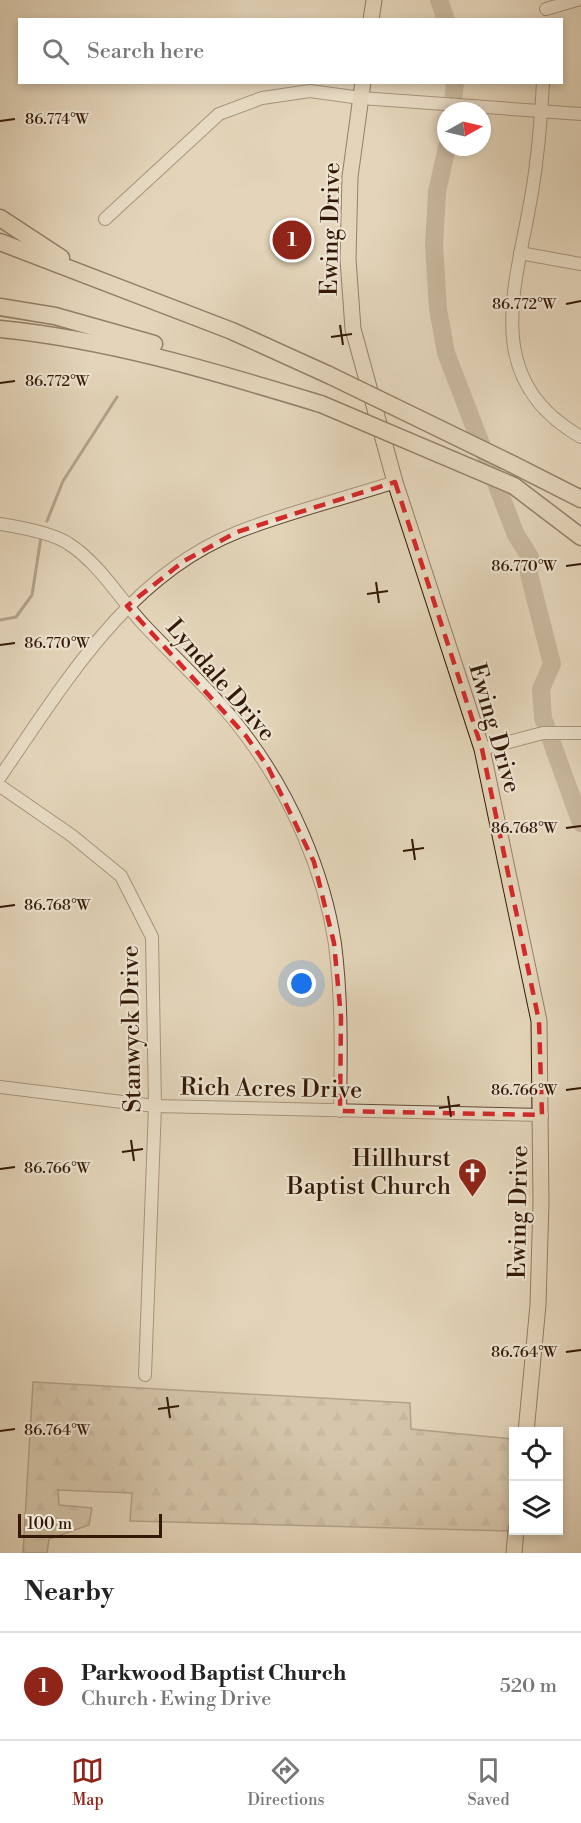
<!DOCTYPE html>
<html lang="en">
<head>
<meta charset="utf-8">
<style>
	:root { --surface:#fff; --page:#f6f6f6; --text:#222; --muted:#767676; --line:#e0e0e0; --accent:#8f2418 }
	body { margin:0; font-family:"Libre Bodoni",serif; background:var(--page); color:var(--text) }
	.controls { position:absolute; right:18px; bottom:18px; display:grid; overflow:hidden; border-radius:0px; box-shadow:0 3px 9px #0003 }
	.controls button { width:54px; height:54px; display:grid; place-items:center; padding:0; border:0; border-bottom:2px solid var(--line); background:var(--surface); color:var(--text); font:30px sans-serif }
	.compass { position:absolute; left:437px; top:102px; width:54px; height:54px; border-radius:50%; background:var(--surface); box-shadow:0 3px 9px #0003; rotate:82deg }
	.scale { position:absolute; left:18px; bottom:15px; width:144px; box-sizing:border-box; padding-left:6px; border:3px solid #341807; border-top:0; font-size:16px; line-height:21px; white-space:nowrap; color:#341807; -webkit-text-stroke:4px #ede4d2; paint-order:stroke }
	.you { position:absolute; left:302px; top:984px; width:21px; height:21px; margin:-15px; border:4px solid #fff; border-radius:50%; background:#1a73e8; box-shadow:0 0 0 9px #1a73e833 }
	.badge { display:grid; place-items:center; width:39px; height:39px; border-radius:50%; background:var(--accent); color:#fff; font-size:20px; font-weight:700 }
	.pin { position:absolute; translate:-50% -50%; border:3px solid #fff; box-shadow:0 2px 6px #0006 }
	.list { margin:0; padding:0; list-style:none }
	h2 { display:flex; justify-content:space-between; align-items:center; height:78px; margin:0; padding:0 24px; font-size:26px }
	h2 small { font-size:20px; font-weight:400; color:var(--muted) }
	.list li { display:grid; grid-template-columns:39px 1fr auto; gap:18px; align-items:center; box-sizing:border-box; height:108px; padding:0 24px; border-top:2px solid var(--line) }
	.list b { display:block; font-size:22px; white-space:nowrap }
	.list p { margin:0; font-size:20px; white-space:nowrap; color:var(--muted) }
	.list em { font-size:20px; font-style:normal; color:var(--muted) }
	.icon { flex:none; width:33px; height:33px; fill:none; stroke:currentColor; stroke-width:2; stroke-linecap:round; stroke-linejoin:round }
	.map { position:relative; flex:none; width:581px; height:1553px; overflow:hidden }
	.search { position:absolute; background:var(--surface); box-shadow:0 3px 9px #0003; left:18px; right:18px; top:18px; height:66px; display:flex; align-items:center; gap:15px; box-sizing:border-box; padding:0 21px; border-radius:0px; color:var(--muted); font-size:22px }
	.sheet { height:186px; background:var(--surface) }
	nav { display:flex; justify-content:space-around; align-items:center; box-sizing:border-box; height:84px; border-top:2px solid var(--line); background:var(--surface); font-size:16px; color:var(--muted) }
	nav a { display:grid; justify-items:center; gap:3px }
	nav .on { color:var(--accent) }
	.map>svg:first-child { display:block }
	.forest { fill:url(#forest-firs); stroke:#7d6752; stroke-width:1.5 }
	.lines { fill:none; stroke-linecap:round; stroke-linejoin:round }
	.stream { stroke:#7a634e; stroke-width:3 }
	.river { stroke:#a8957d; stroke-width:18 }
	.minor-casing { stroke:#604834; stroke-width:14 }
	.major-casing { stroke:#341807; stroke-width:17 }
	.highway-casing { stroke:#341807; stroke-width:19 }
	.minor { stroke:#ede4d2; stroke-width:12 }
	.major { stroke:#e4d6ba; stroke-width:15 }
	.highway { stroke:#e4d6ba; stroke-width:16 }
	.highway-bridge-casing { stroke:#341807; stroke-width:19; stroke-linecap:butt }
	.highway-bridge { stroke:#e4d6ba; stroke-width:16 }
	.marked { fill:none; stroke:#d62828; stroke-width:4.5; stroke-dasharray:12 8; stroke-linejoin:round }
	.ticks { fill:none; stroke:#341807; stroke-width:2 }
	.labels { text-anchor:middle; stroke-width:4.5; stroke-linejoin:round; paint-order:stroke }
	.street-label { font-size:24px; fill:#341807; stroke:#ede4d2 }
	.poi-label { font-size:24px; fill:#341807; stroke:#ede4d2; text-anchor:end }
	.ticks-label { font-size:15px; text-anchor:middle; fill:#341807; stroke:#ede4d2; stroke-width:4.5; stroke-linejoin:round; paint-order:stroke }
</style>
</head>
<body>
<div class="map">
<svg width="581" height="1553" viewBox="0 0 581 1553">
	<defs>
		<pattern id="forest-firs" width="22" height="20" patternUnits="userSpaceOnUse" patternTransform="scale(1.5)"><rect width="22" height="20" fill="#c6b69c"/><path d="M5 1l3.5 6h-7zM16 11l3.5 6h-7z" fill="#ab9c85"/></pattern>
	</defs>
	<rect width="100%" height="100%" fill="#e4d6ba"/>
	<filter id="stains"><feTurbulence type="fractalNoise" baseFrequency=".00333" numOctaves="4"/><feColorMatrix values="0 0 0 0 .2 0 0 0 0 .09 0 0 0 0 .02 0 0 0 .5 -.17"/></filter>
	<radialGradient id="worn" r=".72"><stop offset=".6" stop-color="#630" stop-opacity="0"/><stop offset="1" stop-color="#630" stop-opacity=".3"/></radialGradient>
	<!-- forest -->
	<polygon class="forest" points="33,1382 410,1403 411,1429 513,1439 513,1484 509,1531 130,1521 132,1493 58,1490 59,1505 92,1508 89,1525 49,1539 47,1553 23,1553"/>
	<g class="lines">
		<!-- stream -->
		<g class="stream">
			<polyline points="47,521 63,481 117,397"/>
			<polyline points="0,620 16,617 32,595 41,537"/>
		</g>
		<!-- river -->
		<g class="river">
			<polyline points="439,0 446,20"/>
			<polyline points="452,111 455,82"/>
			<polyline points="447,147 437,192 434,246 438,309 446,353 516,535 530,557 529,574 552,664 541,689 543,718 581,823"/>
		</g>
		<defs>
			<g id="minor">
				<polyline points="546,9 577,0"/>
				<path d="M543 82C541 119 538 156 532 192 517 284 478 378 581 437"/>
				<polyline points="105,219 219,114 262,98 310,91 361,98 581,114"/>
				<polyline points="520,253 581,264"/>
				<path d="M0 524C19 527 53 533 69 544 100 564 121 601 146 627 180 663 218 697 247 737 291 796 324 871 335 944 342 999 341 1055 340 1111"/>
				<polyline points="482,749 543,733 581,733"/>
				<path d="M0 777C65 683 127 576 238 532 289 512 343 499 395 482"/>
				<polyline points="0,786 71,835 121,876 152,937 155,1106 145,1375"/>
				<polyline points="0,1087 155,1106 542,1115"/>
			</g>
			<g id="major">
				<polyline points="371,20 374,0"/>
				<polyline points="363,82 350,177 348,259 353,329 395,482 482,749 539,1021 541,1202 538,1305 526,1432"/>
				<polyline points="514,1553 516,1530"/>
			</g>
			<g id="highway">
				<polyline points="0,218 61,258"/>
				<polyline points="0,242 232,331 329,375"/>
				<polyline points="0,307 55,316 154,344"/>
				<path d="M0 329C111 340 215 372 321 404"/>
				<polyline points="510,463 581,499"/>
				<polyline points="514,486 581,537"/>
			</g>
		</defs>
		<!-- minor casing -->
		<use href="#minor" class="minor-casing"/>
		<!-- major casing -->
		<use href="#major" class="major-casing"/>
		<!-- highway casing -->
		<use href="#highway" class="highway-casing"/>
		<!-- minor -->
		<use href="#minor" class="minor"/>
		<!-- major -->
		<use href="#major" class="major"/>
		<!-- highway -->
		<use href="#highway" class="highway"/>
		<defs>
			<g id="highway-bridge">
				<polyline points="329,375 510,463"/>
				<polyline points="321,404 514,486"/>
			</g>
		</defs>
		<!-- highway-bridge casing -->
		<use href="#highway-bridge" class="highway-bridge-casing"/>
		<!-- highway-bridge -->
		<use href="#highway-bridge" class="highway-bridge"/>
	</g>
	<!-- marked area -->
	<path d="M0 0H581V1553H0ZM395 482 482 749 539 1021 542 1115 340 1111 341 1017 334 943 314 862 268 767 246 736 127 606 184 561 237 532Z" fill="#e4d6ba" fill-opacity=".55" fill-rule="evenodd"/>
	<path class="marked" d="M395 482 482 749 539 1021 542 1115 340 1111 341 1017 334 943 314 862 268 767 246 736 127 606 184 561 237 532Z"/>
	<!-- ticks -->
	<path class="ticks" d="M0 121 15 119M566 304 581 301M340 325 343 345M331 337 352 334M0 383 15 381M566 566 581 564M376 582 379 603M367 594 388 591M0 645 15 643M566 828 581 826M412 839 415 860M403 851 424 848M0 907 15 905M566 1090 581 1088M448 1096 451 1117M439 1108 460 1105M131 1140 134 1161M122 1152 143 1149M0 1169 15 1167M566 1352 581 1350M167 1397 170 1418M158 1409 179 1406M0 1431 15 1429"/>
	<!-- icons -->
	<defs>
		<symbol id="church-pin" viewBox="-11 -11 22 30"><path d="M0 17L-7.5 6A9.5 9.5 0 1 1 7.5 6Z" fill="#8f2418" stroke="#ede4d2"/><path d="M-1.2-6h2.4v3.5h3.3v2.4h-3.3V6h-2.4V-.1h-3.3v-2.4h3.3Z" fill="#fff"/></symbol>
	</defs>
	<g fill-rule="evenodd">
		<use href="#church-pin" x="456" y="1156" width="33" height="45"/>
	</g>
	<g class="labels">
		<!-- street labels -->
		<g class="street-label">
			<text transform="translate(330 229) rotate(-89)" y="8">Ewing Drive</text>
			<text transform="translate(221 680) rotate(49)" y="8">Lyndale Drive</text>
			<text transform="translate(495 728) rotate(74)" y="8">Ewing Drive</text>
			<text transform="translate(131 1029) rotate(-91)" y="8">Stanwyck Drive</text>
			<text transform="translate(271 1088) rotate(1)" y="8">Rich Acres Drive</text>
			<text transform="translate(518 1212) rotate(-89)" y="8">Ewing Drive</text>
		</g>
		<!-- poi labels -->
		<g class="poi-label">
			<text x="451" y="1166">Hillhurst<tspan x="451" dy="28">Baptist Church</tspan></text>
		</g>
	</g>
	<g class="ticks-label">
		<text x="57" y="124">86.774°W</text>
		<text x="524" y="309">86.772°W</text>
		<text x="57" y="386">86.772°W</text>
		<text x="524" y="571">86.770°W</text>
		<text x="57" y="648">86.770°W</text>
		<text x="524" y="833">86.768°W</text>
		<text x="57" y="910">86.768°W</text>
		<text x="524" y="1095">86.766°W</text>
		<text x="57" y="1173">86.766°W</text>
		<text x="524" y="1357">86.764°W</text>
		<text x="57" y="1435">86.764°W</text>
	</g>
	<rect width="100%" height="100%" filter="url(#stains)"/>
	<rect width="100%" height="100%" fill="url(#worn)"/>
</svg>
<div class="controls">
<button><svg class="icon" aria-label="locate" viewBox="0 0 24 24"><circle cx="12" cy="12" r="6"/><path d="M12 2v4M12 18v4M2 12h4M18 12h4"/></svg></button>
<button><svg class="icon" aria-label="layers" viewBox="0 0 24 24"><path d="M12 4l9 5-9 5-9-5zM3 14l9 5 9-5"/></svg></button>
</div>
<svg class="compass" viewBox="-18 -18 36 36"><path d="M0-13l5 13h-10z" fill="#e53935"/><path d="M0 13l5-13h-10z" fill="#767676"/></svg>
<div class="scale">100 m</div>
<div class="you"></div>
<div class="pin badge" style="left:292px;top:240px">1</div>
<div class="search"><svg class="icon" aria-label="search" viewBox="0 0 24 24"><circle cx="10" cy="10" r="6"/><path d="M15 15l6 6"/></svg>Search here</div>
</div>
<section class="sheet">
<h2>Nearby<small></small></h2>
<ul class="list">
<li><span class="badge">1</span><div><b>Parkwood Baptist Church</b><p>Church · Ewing Drive</p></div><em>520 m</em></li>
</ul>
</section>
<nav>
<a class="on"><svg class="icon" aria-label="map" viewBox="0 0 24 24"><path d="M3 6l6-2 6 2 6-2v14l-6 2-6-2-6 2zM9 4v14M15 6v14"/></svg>Map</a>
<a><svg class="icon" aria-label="directions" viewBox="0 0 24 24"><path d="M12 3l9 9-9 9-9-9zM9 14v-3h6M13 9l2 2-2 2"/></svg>Directions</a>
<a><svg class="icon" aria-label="saved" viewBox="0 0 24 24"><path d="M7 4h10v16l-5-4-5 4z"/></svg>Saved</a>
</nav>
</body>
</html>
